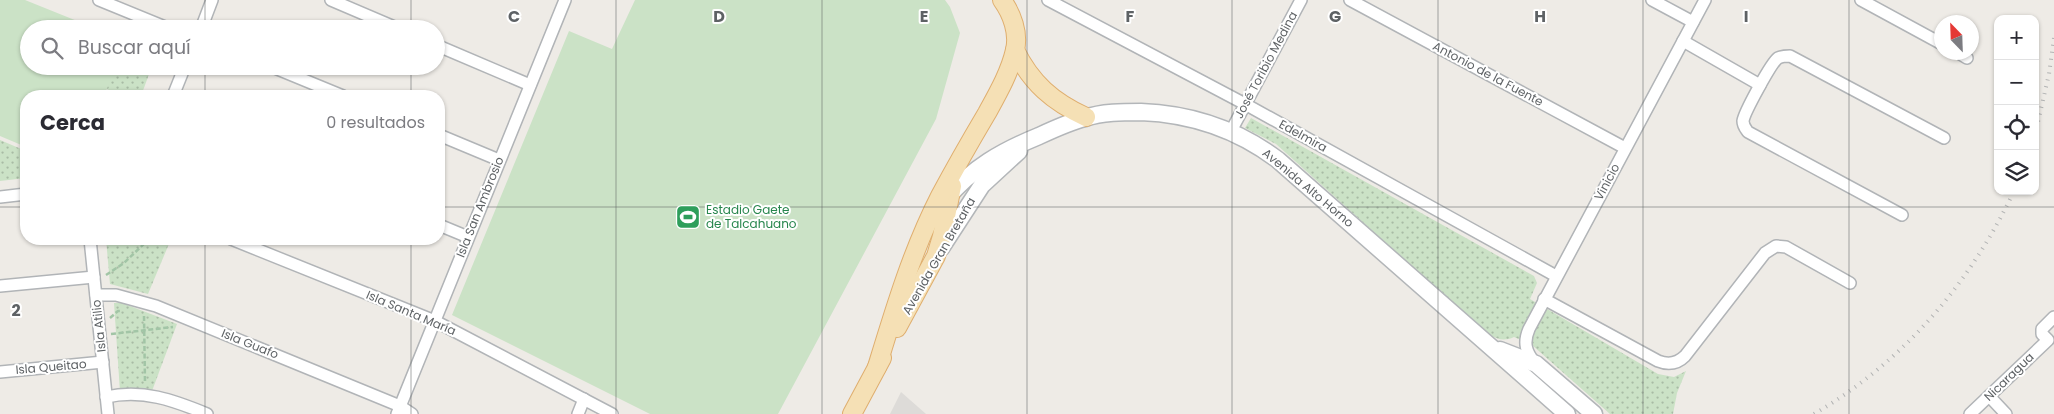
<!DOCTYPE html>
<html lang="es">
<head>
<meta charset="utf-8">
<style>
	:root { --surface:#fff; --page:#f7f7f7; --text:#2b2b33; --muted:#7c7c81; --line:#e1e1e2 }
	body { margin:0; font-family:Poppins,sans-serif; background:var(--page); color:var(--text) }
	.controls { position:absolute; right:15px; top:15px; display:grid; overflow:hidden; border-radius:10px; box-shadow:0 1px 4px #0004 }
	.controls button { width:45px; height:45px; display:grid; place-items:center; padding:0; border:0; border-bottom:1px solid var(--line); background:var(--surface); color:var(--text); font:25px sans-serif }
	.compass { position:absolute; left:1934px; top:15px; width:45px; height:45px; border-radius:50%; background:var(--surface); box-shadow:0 1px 4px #0004; rotate:337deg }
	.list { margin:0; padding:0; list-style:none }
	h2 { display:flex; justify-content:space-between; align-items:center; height:65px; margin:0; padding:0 20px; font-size:21px }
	h2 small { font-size:16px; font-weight:400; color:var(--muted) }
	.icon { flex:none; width:28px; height:28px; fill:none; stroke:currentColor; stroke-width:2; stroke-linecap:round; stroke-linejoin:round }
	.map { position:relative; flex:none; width:2054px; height:414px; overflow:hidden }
	.search { position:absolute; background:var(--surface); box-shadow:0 1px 4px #0004; left:20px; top:20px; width:425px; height:55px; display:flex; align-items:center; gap:12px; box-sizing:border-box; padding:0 18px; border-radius:28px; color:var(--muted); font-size:19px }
	.panel { position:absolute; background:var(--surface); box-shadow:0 1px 4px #0004; left:20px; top:90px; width:425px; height:155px; border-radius:20px }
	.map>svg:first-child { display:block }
	.industrial { fill:#dddbd8 }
	.grass { fill:url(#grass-dots) }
	.pitch { fill:#cbe2c6 }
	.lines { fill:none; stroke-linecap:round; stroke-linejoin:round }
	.street-casing { stroke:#b1b4b7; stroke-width:14 }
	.secondary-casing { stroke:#b3b6b9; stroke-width:19 }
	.primary-casing { stroke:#dfae6e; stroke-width:20 }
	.path { stroke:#a2c5a6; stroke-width:2.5; stroke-dasharray:5 2.5; stroke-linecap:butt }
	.street { stroke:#fff; stroke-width:11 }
	.secondary { stroke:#fff; stroke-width:16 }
	.primary { stroke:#f5e0b5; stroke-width:18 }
	.rail { stroke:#b2b3b3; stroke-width:4; stroke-dasharray:1 6; stroke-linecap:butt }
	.grid { fill:none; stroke:#5e6265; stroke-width:1; stroke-opacity:0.55 }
	.labels { text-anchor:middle; stroke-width:4; stroke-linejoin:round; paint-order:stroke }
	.street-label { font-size:12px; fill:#5e6265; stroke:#fff }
	.leisure-label { font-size:12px; fill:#27864d; stroke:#fff; text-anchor:start }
	.grid-label { font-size:16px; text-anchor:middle; font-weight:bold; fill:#5e6265; stroke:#fff; stroke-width:4; stroke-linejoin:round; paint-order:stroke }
</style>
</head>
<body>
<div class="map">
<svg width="2054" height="414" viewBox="0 0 2054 414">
	<defs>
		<pattern id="grass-dots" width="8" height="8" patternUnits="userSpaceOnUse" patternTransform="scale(1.25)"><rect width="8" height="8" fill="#cbe2c6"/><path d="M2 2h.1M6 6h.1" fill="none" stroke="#a8bba4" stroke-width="1.8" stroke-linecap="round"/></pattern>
	</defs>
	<rect width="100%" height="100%" fill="#eeebe6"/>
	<!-- industrial -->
	<polygon class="industrial" points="901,392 926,414 890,414"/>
	<!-- grass -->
	<g class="grass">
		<polygon points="105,66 152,66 141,96 125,96 98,86"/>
		<path d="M1251 118 1534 276 1537 283 1530 299 1658 374 1674 377 1686 371 1677 393 1673 414H1610L1532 345 1514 337C1499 344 1490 335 1478 326L1276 144 1245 128Z"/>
		<polygon points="0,140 26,151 26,178 0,181"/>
		<polygon points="106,239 171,239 148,294 110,284"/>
		<polygon points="114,303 122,303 177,324 152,391 120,392"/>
	</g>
	<!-- pitch -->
	<g class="pitch">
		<polygon points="0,0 25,0 97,29 29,29 29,66 116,66 104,96 26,96 26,147 0,136"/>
		<polygon points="635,0 945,0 950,7 960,33 936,119 778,414 650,414 452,315 569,31 612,49"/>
	</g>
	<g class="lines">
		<defs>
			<g id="street">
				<polyline points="99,0 170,29"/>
				<polyline points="331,0 399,29"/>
				<polyline points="1048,0 1245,104 1556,276"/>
				<polyline points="1350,0 1625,148"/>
				<polyline points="1652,0 1693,22"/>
				<polyline points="1861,0 1942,44"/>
				<polyline points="201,29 212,0"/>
				<polyline points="1683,41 1760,85"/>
				<polyline points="436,45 530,85"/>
				<polyline points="1957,52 1967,58"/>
				<polyline points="270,66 343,96"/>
				<polyline points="173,96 185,66"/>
				<polyline points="1231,131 1301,0"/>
				<polyline points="439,135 499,160"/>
				<polyline points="0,197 26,194"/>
				<path d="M1902 215 1748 132C1745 128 1743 126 1743 121 1744 113 1771 63 1778 58 1782 56 1786 56 1790 56L1944 138"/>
				<polyline points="439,225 468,237"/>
				<polyline points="90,239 108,414"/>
				<polyline points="231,239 435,321 612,414"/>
				<polyline points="0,286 94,277"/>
				<polyline points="96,295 116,295 156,306 400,406 412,414"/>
				<path d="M1544 299 1658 361C1668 365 1677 364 1685 356L1765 253 1776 246 1786 247 1850 283"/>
				<path d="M1535 363C1526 352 1523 343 1529 329L1705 0"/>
				<polyline points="0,372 103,362"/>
				<polyline points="1989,396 2006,414"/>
				<path d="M106 397C143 389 173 400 207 414"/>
				<polyline points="397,414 565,0"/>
				<polyline points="578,414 584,399"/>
				<polyline points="1970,414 2048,340 2042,334 2042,329 2054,317"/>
			</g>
			<g id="secondary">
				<path d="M946 199C972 168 1002 151 1039 136 1054 129 1069 122 1085 118 1102 112 1123 112 1141 112 1193 114 1237 129 1278 160L1567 414"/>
				<polyline points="941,248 982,185 1019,151"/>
				<polyline points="1500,350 1536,364 1594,414"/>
			</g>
			<g id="primary">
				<path d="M1015 50C1031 83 1053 102 1086 117"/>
				<polyline points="897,328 936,256 942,236 952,186"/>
				<path d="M877 367C895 308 912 251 940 196 955 168 971 140 987 113 998 93 1010 72 1015 50 1019 33 1012 14 1002 0"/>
				<polyline points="852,414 882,358"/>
			</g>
		</defs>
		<!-- street casing -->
		<use href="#street" class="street-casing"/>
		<!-- secondary casing -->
		<use href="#secondary" class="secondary-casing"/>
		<!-- primary casing -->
		<use href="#primary" class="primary-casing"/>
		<!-- path -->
		<g class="path">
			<polyline points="106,275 124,263 149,239"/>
			<polyline points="144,316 145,383"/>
			<polyline points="110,318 118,311 122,311"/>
			<polyline points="111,334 173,327"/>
		</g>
		<!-- street -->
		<use href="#street" class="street"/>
		<!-- secondary -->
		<use href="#secondary" class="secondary"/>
		<!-- primary -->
		<use href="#primary" class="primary"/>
		<!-- rail -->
		<g class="rail">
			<polyline points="2035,135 2049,74 2054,38"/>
			<path d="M1814 414C1903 362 1970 284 2014 191"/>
		</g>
	</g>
	<!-- grid -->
	<path class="grid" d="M205 0V29M411 0V29M616 0V414M822 0V414M1027 0V414M1232 0V414M1438 0V414M1643 0V414M1849 0V414M205 66V96M411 66V96M0 207H26M439 207H2054M205 239V414M411 239V414"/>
	<!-- icons -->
	<defs>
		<symbol id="stadium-square" viewBox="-11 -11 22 22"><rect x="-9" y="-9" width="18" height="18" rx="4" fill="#2e9e5b" stroke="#fff"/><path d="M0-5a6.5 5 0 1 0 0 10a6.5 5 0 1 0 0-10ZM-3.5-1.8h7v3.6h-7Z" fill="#fff"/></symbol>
	</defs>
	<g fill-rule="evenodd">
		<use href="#stadium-square" x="674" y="203" width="28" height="28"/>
	</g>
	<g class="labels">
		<!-- street labels -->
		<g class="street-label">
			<text transform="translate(1266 65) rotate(-62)" y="4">José Toribio Medina</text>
			<text transform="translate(1488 74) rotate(28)" y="4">Antonio de la Fuente</text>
			<text transform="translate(1303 136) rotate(29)" y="4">Edelmira</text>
			<text transform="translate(1607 182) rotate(-62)" y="4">Vinicio</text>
			<text transform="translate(1308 188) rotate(40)" y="4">Avenida Alto Horno</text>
			<text transform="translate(480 207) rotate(-68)" y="4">Isla San Ambrosio</text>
			<text transform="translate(939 256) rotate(-60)" y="4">Avenida Gran Bretaña</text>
			<text transform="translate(411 313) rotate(23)" y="4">Isla Santa María</text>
			<text transform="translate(99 326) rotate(-96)" y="4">Isla Atilio</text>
			<text transform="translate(250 344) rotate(22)" y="4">Isla Guafo</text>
			<text transform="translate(51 367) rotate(-5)" y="4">Isla Queitao</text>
			<text transform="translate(2009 377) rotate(-44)" y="4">Nicaragua</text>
		</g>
		<!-- leisure labels -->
		<g class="leisure-label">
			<text x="706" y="214">Estadio Gaete<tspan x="706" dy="14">de Talcahuano</tspan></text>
		</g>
	</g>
	<g class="grid-label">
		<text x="514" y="22">C</text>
		<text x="719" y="22">D</text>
		<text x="924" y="22">E</text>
		<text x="1130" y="22">F</text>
		<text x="1335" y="22">G</text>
		<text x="1540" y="22">H</text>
		<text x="1746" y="22">I</text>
		<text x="16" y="316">2</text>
	</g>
</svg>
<div class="controls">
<button>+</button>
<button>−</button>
<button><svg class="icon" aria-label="locate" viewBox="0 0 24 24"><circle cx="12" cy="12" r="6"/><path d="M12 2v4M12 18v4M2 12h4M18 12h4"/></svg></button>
<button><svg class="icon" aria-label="layers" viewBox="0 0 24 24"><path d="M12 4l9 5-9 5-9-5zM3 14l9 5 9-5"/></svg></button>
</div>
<svg class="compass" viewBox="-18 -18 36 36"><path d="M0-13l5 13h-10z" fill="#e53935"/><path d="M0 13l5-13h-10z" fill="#7c7c81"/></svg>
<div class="search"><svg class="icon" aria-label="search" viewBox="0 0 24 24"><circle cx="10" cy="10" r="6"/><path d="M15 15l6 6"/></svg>Buscar aquí</div>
<section class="panel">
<h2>Cerca<small>0 resultados</small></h2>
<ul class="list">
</ul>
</section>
</div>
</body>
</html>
